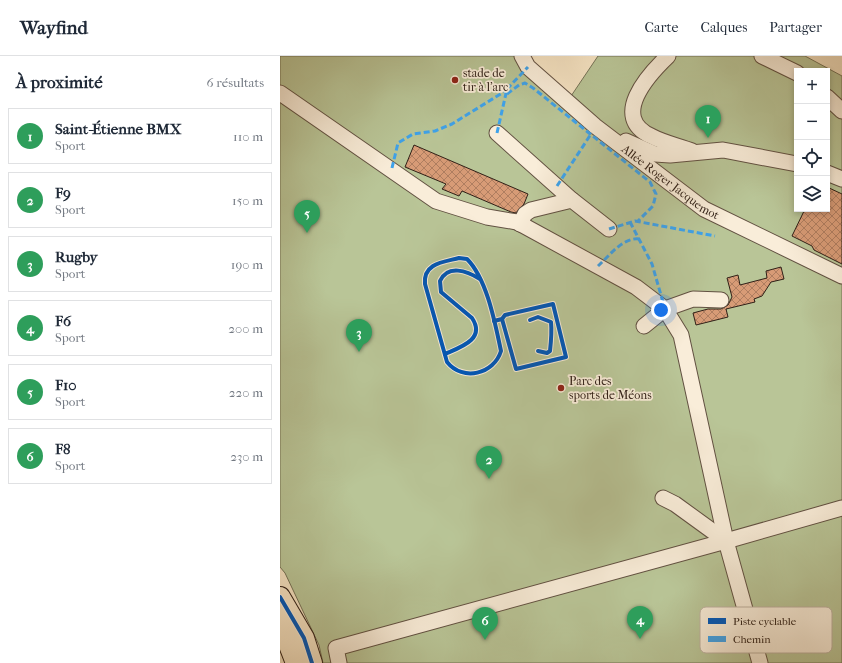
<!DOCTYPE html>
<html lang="fr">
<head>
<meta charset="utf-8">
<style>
	:root { --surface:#fff; --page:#f2f2f3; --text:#1f2937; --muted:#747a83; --line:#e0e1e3; --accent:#b45309 }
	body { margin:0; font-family:"IM FELL French Canon",serif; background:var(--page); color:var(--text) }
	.controls { position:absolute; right:12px; top:12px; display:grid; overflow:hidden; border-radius:0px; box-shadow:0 2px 6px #0003 }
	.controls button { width:36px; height:36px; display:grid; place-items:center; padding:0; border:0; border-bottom:1px solid var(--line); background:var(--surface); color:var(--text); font:20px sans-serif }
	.you { position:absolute; left:381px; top:254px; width:14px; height:14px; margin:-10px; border:3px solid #fff; border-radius:50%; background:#1a73e8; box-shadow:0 0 0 6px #1a73e833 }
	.badge { display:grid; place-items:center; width:26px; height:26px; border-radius:50%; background:var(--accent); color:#fff; font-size:13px; font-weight:700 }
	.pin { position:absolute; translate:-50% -33px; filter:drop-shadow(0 1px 2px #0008) }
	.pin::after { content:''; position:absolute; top:21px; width:14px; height:12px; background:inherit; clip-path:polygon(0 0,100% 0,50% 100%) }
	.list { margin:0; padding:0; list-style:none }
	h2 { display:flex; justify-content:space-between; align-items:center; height:52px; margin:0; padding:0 16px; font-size:17px }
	h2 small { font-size:13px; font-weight:400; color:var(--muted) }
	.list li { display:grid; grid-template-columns:26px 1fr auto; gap:12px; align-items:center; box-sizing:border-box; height:56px; margin:0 8px 8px; padding:0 8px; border:1px solid var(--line); border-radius:0px }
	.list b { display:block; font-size:15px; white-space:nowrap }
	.list p { margin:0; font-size:13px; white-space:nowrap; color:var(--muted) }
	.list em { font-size:13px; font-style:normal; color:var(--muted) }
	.icon { flex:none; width:22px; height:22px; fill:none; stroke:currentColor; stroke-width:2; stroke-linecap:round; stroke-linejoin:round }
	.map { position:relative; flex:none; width:562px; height:607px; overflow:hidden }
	header { display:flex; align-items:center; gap:24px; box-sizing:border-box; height:56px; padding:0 20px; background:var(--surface); border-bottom:1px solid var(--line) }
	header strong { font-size:19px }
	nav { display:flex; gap:22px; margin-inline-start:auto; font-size:14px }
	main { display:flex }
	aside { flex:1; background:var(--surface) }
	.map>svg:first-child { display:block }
	.pitch { fill:#b9c597; stroke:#747257; fill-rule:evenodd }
	.building { fill:url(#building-cross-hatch); stroke:#302017 }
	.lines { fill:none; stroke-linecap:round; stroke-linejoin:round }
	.minor-casing { stroke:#625142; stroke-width:17 }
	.major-casing { stroke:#302017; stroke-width:22 }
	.minor { stroke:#f9edd9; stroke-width:15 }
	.major { stroke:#f6e4c4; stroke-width:20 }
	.quiet { stroke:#3ea2ea; stroke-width:3; stroke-dasharray:6 3; stroke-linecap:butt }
	.cycleway-casing { stroke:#f9edd9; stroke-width:6 }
	.cycleway { stroke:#0057b8; stroke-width:4 }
	.poi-dot { fill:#8f2418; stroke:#f9edd9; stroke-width:1.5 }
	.labels { text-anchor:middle; stroke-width:3.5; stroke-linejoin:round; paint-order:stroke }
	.poi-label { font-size:12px; fill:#302017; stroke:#f9edd9; text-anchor:start }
	.street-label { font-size:12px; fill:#302017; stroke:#f9edd9 }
	.key { fill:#f9edd9; stroke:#bdb09f; stroke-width:1 }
	.key-label { font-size:11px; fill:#302017 }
</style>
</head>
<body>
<header>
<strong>Wayfind</strong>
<nav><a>Carte</a><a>Calques</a><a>Partager</a></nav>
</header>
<main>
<aside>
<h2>À proximité<small>6 résultats</small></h2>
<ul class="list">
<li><span class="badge" style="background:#2e9e5b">1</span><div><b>Saint-Étienne BMX</b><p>Sport</p></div><em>110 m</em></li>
<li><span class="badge" style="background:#2e9e5b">2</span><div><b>F9</b><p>Sport</p></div><em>150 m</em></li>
<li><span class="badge" style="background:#2e9e5b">3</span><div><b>Rugby</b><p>Sport</p></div><em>190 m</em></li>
<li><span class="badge" style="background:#2e9e5b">4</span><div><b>F6</b><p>Sport</p></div><em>200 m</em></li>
<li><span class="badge" style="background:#2e9e5b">5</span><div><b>F10</b><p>Sport</p></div><em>220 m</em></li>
<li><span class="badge" style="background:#2e9e5b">6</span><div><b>F8</b><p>Sport</p></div><em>230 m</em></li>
</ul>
</aside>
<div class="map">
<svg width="562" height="607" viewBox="0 0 562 607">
	<defs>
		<pattern id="building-cross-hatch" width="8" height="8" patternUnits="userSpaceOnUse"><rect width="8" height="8" fill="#d79b76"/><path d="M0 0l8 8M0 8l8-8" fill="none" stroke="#af7e60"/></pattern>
	</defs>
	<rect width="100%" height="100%" fill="#f6e4c4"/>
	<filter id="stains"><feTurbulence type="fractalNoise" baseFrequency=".005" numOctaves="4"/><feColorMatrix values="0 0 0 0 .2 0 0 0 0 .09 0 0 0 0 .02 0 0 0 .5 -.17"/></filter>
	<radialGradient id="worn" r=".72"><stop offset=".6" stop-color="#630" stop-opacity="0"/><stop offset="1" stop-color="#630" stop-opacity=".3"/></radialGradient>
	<!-- pitch -->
	<path class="pitch" d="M0 0H234L285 49 318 0H525L562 20V607H43L39 589 5 517 0 511ZM517 15H547V153H517Z"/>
	<!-- building -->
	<g class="building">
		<polygon points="134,89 248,138 244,148 236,157 231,156 182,135 179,140 162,133 166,128 125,111"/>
		<polygon points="547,131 562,138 562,208 534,194 532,190 512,180 525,153 547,153"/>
		<polygon points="501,211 504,223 491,226 482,240 474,243 475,246 446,253 448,261 416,269 413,257 428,253 441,253 448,249 452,241 447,222 458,219 460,229 487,222 486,215"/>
	</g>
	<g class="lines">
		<defs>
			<g id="minor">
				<path id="s1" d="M242 0 248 11 315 70 424 153 562 220"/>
				<path d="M388 0C368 19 330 61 371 80 384 87 399 90 412 95"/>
				<polyline points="482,0 517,17"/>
				<polyline points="0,37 156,145 207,161 237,166 356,231 385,253 401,279 446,485 480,607"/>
				<polyline points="547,41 562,55"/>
				<polyline points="217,77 292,144"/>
				<polyline points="346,85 375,98 390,99 443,94 517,108"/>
				<polyline points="547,117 562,123"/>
				<polyline points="240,168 245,158 251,154 292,144 329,173"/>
				<polyline points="364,270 385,253 413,243 441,244"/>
				<polyline points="383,442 395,448 446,485 562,452"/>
				<polyline points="59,607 56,592 446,485"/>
			</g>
			<g id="major">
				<polyline points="0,541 24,582 32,607"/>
				<polyline points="0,566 16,607"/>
			</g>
		</defs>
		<!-- minor casing -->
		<use href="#minor" class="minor-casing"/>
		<!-- major casing -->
		<use href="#major" class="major-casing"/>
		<!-- minor -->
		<use href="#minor" class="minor"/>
		<!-- major -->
		<use href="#major" class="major"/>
		<!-- quiet -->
		<g class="quiet">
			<polyline points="227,38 239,29 245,27 253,32 370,126 376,138 373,150 358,165"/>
			<polyline points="217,77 227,33 248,11"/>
			<polyline points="112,112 118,87 133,78 155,75 172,68 227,34"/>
			<polyline points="277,130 311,78"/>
			<polyline points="350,166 372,208 385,253"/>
			<polyline points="329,173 355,165 435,180"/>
			<path d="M318 210C329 200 343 181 359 183"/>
		</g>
		<defs>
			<g id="cycleway">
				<path d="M179 202 187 203C207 223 215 267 221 295 214 318 183 326 167 306L145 228C143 207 164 206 179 202Z"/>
				<path d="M250 264 258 261 271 266C272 276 271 286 270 295L267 297 258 295"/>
				<polyline points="214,265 222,263 225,259 273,248 286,301 236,313 222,263"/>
				<path d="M165 298C181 291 206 283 192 262L161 236 160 225C168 208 187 215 200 223"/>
				<polyline points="0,541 24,582 32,607"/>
			</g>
		</defs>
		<!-- cycleway casing -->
		<use href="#cycleway" class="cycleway-casing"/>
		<!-- cycleway -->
		<use href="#cycleway" class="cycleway"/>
	</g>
	<!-- markers -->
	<g class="poi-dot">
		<circle cx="175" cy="24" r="4"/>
		<circle cx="281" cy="332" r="4"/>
	</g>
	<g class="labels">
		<!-- poi labels -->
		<g class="poi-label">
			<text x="183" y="21">stade de<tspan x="183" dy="14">tir à l'arc</tspan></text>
			<text x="289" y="329">Parc des<tspan x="289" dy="14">sports de Méons</tspan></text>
		</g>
		<!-- street labels -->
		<g class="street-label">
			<text dy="4" stroke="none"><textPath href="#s1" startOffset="196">Allée Roger Jacquemot</textPath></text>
		</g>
	</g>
	<!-- legend -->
	<rect x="420" y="551" width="132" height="46" rx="6" class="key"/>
	<rect x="428" y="562" width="18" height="6" fill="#0057b8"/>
	<rect x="428" y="580" width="18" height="6" fill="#3ea2ea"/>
	<g class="key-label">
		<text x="453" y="569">Piste cyclable</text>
		<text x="453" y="587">Chemin</text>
	</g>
	<rect width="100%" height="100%" filter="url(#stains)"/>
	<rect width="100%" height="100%" fill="url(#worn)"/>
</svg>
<div class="controls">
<button>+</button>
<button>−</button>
<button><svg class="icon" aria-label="locate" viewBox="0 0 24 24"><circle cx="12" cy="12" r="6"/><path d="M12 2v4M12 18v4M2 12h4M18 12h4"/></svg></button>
<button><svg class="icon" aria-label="layers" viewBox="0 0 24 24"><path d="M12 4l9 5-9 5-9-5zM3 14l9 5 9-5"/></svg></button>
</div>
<div class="you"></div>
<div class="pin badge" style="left:428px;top:82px;background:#2e9e5b">1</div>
<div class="pin badge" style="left:209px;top:423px;background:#2e9e5b">2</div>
<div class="pin badge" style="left:79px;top:296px;background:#2e9e5b">3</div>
<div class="pin badge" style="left:360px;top:583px;background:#2e9e5b">4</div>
<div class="pin badge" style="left:27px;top:177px;background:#2e9e5b">5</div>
<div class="pin badge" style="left:205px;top:584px;background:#2e9e5b">6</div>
</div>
</main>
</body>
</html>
